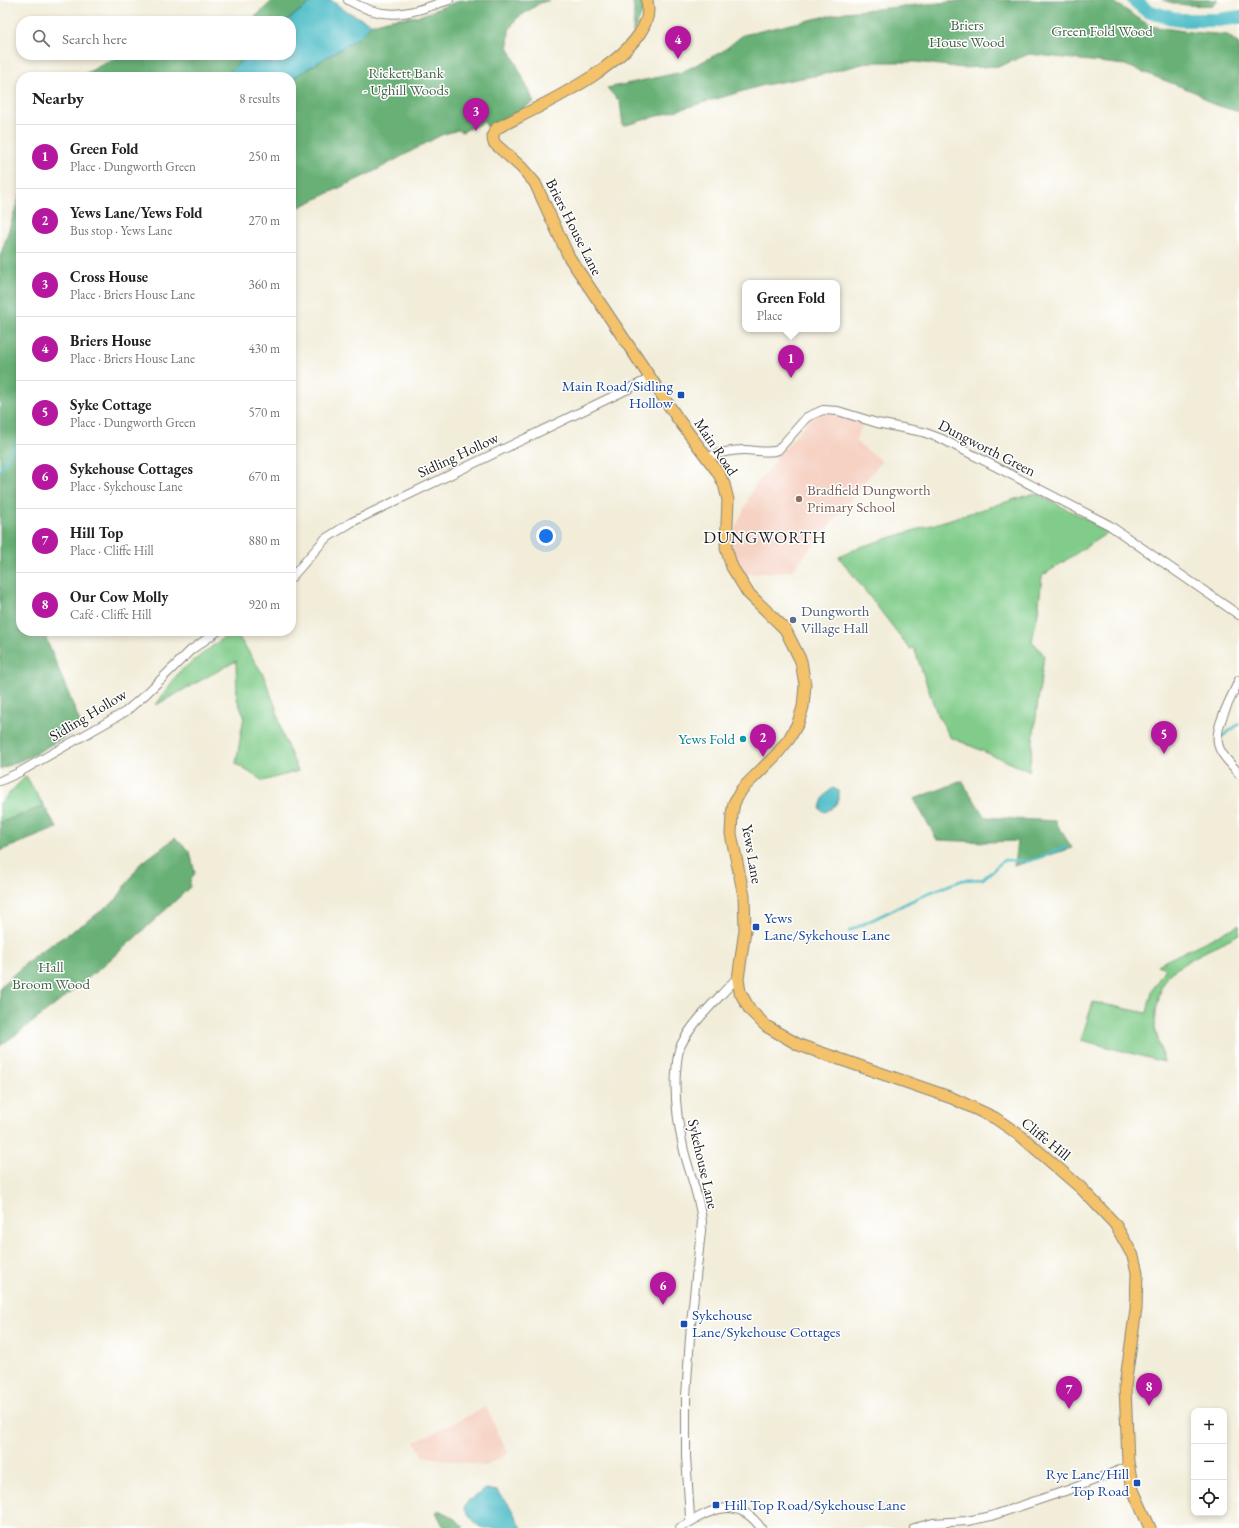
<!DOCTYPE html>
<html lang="en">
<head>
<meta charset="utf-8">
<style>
	:root { --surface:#fff; --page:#f6f6f6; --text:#202124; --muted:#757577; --line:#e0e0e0; --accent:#b5179e }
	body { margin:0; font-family:"EB Garamond",serif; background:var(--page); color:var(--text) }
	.controls { position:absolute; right:12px; bottom:12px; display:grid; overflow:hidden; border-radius:8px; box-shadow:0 2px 6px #0003 }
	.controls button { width:36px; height:36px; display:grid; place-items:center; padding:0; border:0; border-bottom:1px solid var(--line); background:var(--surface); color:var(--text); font:20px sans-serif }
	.you { position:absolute; left:546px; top:536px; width:14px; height:14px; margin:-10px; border:3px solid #fff; border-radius:50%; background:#1a73e8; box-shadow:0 0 0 6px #1a73e833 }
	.badge { display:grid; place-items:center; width:26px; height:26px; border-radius:50%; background:var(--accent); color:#fff; font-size:13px; font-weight:700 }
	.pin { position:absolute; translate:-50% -33px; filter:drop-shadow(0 1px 2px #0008) }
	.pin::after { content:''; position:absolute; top:21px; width:14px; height:12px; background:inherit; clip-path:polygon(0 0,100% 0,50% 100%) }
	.popup { position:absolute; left:742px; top:280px; width:98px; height:52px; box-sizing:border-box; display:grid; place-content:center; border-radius:8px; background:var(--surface); filter:drop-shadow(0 1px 3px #0005); font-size:13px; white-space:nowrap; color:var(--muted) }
	.popup b { font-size:15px; color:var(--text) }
	.popup::after { content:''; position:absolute; left:50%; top:100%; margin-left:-8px; border:8px solid transparent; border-top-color:var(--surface) }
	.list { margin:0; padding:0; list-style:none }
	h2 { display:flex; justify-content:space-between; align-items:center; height:52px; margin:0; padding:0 16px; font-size:17px }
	h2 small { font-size:13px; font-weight:400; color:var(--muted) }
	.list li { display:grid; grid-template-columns:26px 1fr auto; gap:12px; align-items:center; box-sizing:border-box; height:64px; padding:0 16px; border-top:1px solid var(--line) }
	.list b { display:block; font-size:15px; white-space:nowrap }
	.list p { margin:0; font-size:13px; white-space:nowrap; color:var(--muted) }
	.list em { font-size:13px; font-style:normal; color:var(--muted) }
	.icon { flex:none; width:22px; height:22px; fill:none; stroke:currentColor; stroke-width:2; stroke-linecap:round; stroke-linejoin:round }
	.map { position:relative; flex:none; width:1239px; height:1528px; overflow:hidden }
	.search { position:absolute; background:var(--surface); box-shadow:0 2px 6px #0003; left:16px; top:16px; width:280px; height:44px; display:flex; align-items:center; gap:10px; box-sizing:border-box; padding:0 14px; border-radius:16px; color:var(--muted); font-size:15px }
	.panel { position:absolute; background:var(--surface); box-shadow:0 2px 6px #0003; left:16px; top:72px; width:280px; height:564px; border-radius:16px }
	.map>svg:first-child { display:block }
	.built { fill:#f6d2c3 }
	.green { fill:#81cc8a; stroke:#4e7453 }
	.forest { fill:#68b076; stroke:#426649 }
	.water { fill:#4fbdc7; stroke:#366c72 }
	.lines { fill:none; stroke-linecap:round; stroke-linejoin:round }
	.stream { stroke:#4fbdc7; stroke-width:2.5 }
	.river { stroke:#4fbdc7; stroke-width:14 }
	.minor-casing { stroke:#87847a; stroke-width:10 }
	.major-casing { stroke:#87847a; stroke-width:13 }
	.minor { stroke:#fff; stroke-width:8 }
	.major { stroke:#f3c26a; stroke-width:11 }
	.transit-dot { fill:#1a4fb4; stroke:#fff; stroke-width:1.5 }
	.education-dot { fill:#8d6e63; stroke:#fff; stroke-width:1.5 }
	.service-dot { fill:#5c6f8a; stroke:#fff; stroke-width:1.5 }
	.culture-dot { fill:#0f9aa8; stroke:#fff; stroke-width:1.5 }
	.labels { text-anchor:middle; stroke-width:3; stroke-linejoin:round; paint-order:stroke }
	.park-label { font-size:15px; fill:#446248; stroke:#fff }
	.street-label { font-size:15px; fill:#1c1c1c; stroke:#fff }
	.transit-label { font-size:15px; fill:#164399; stroke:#fff; text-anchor:start }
	.education-label { font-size:15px; fill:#785e54; stroke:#fff; text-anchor:start }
	.service-label { font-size:15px; fill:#4e5e75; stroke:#fff; text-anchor:start }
	.culture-label { font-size:15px; fill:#0d838f; stroke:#fff; text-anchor:end }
	.quarter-label { font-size:17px; letter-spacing:1px; fill:#1c1c1c; stroke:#fff }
</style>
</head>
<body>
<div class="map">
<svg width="1239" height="1528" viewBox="0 0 1239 1528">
	<rect width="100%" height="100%" fill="#fff"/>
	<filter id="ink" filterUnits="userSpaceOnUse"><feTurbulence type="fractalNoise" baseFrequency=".025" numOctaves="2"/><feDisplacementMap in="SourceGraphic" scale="8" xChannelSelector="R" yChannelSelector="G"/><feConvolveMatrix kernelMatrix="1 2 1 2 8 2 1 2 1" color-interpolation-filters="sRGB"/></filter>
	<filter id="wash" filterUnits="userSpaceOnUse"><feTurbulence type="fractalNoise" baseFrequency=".012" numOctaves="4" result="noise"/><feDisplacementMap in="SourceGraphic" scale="16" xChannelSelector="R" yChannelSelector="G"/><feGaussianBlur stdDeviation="0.9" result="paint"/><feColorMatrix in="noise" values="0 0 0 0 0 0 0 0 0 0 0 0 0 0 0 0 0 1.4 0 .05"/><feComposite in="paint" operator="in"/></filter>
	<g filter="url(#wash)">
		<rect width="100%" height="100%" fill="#f2edd9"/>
		<!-- built -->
		<g class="built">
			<polygon points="829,413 863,424 855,441 882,461 792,571 741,575 731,548 733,533 754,487 776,461 776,454 787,446 810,419 819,415"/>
			<polygon points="486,1407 508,1453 485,1466 423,1456 415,1442"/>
		</g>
		<!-- green -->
		<g class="green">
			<polygon points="1035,493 1110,531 1042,576 1038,613 1032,641 1044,655 1029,771 950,737 936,711 914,648 910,649 839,557 860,547"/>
			<polygon points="232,631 235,631 263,674 276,708 283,736 298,771 263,781 236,764 244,716 237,699 236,661 156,705 179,672"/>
			<polygon points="26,776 44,806 0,823 0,803"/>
			<polygon points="1239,925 1239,934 1191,959 1170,973 1161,988 1156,1012 1155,1028 1164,1062 1081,1040 1093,1002 1147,1013 1152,991 1165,968 1157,965"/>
		</g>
		<!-- forest -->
		<g class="forest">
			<polygon points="273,0 314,0 286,21 247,21 252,20"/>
			<polygon points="461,0 550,0 540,3 516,19 509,30 508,46 534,102 488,128 484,122 462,132 458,130 441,135 373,172 291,211 291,79 358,38 372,24 391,19 419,16"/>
			<polygon points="632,0 642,0 643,11 633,33 634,6"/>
			<polygon points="970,0 1111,0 1150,26 1191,32 1228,35 1239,44 1239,112 1210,103 1197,93 1125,65 1029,54 1000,66 963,68 916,62 870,62 824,74 764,85 623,126 620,102 607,88 682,72 723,51 743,35 845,12"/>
			<path d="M1163 0H1218L1213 5C1195 6 1180 6 1163 0Z"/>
			<polygon points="125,55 247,55 225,77 79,77 111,60"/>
			<polygon points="21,192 21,631 43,631 82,727 31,756 0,769 0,257"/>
			<polygon points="962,781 985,817 1055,821 1072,848 1014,866 1017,841 987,842 937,840 914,799"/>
			<polygon points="44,806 57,828 0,851 0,823"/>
			<path d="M175 838 190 852 195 873 190 881V887C130 944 68 998 0 1046V987L35 955 85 923 116 900 139 865Z"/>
			<polygon points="440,1510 457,1520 464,1528 444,1528 436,1512"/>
		</g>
		<!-- water -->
		<g class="water">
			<polygon points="314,0 331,0 344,10 372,24 358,38 291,79 291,77 225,77 247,55 291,55 291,21 286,21"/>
			<path d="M833 788 839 791C840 802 834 808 825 812L820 809C821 800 826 793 833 788Z"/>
			<polygon points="486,1489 497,1491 508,1503 522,1528 480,1528 464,1509 468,1501"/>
		</g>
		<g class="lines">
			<!-- stream -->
			<g class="stream">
				<polyline points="0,469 21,436"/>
				<polyline points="1220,738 1239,724"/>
				<polyline points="849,931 928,893 963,880 983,879 1004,860 1030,861 1066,847"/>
			</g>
			<!-- river -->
			<polyline class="river" points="1134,0 1147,11 1179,20 1218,20 1239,17"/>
		</g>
	</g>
	<g filter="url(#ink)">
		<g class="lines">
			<defs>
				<g id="minor">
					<path d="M348 0C387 23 410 13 449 0"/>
					<path d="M707 457C719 453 731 450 744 450 755 450 768 454 778 450L807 417 823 410 838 411 877 423 923 432 942 439 1109 525 1239 615"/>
					<polyline points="291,578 325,539 352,522 651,378"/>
					<path d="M1239 680C1232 697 1212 730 1219 747 1222 757 1233 765 1239 774"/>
					<polyline points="0,781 18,773 125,712 146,694 191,650 218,631"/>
					<path d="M692 1521 690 1517 686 1456V1396L691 1323 702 1222C700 1198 690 1175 684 1151 678 1125 674 1099 676 1072 677 1064 677 1052 681 1045 693 1021 716 1001 734 981L738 979"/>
					<path d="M680 1528C710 1510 736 1494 761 1528"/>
					<polyline points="914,1528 933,1523 967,1521 991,1516 1071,1489 1128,1467"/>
				</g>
				<path id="major" d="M647 0C648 7 649 14 646 21 630 66 538 107 497 128 493 133 492 136 494 143L521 167 535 183 569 257 678 419 717 471 724 484 728 500 726 548 732 567 748 593 785 629 801 661 805 685 803 707 798 723 789 739 776 755 742 789 734 803 732 814 731 834 744 896 745 930 738 979 740 992 750 1010 766 1026 799 1045 952 1098 995 1118 1021 1136 1081 1188 1115 1224 1133 1256 1137 1272 1136 1309 1125 1386 1128 1462 1133 1490 1150 1528"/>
			</defs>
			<!-- minor casing -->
			<use href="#minor" class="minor-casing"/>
			<!-- major casing -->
			<use href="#major" class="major-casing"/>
			<!-- minor -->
			<use href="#minor" class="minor"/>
			<!-- major -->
			<use href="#major" class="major"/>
		</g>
	</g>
	<!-- markers -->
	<g class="transit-dot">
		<rect x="677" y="391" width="8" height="8" rx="2"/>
		<rect x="752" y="923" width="8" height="8" rx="2"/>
		<rect x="680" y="1320" width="8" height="8" rx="2"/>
		<rect x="1133" y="1479" width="8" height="8" rx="2"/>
		<rect x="712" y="1501" width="8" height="8" rx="2"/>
	</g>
	<circle class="education-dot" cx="799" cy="499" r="4"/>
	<circle class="service-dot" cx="793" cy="620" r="4"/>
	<circle class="culture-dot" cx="743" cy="739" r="4"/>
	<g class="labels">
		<!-- park labels -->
		<g class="park-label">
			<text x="967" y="30">Briers<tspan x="967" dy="17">House Wood</tspan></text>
			<text x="1102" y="36">Green Fold Wood</text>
			<text x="406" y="78">Rickett Bank<tspan x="406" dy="17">- Ughill Woods</tspan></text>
			<text x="51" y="972">Hall<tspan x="51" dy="17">Broom Wood</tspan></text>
		</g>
		<!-- street labels -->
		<g class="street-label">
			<text transform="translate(574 227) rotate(63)" y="5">Briers House Lane</text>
			<text transform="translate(716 447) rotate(56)" y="5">Main Road</text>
			<text transform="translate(987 448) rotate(27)" y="5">Dungworth Green</text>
			<text transform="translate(458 455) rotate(-25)" y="5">Sidling Hollow</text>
			<text transform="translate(88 715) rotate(-31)" y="5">Sidling Hollow</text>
			<text transform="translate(752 854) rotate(80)" y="5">Yews Lane</text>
			<text transform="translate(1046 1139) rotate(39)" y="5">Cliffe Hill</text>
			<text transform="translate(703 1164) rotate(77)" y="5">Sykehouse Lane</text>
		</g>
		<!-- transit labels -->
		<g class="transit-label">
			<text x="673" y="391" text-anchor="end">Main Road/Sidling<tspan x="673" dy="17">Hollow</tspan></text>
			<text x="764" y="923">Yews<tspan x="764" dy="17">Lane/Sykehouse Lane</tspan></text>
			<text x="692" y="1320">Sykehouse<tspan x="692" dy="17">Lane/Sykehouse Cottages</tspan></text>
			<text x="1129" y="1479" text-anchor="end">Rye Lane/Hill<tspan x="1129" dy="17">Top Road</tspan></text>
			<text x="724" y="1510">Hill Top Road/Sykehouse Lane</text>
		</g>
		<!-- education labels -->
		<g class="education-label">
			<text x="807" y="495">Bradfield Dungworth<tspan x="807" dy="17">Primary School</tspan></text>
		</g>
		<!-- service labels -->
		<g class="service-label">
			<text x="801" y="616">Dungworth<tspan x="801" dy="17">Village Hall</tspan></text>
		</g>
		<!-- culture labels -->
		<g class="culture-label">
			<text x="735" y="744">Yews Fold</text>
		</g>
		<!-- quarter labels -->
		<g class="quarter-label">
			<text x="765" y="543">DUNGWORTH</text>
		</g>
	</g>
</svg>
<div class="controls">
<button>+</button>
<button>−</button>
<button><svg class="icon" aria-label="locate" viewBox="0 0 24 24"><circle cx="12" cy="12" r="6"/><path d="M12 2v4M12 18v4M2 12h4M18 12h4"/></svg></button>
</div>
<div class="you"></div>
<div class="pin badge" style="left:791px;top:378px">1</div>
<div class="popup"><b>Green Fold</b>Place</div>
<div class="pin badge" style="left:763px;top:757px">2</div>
<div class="pin badge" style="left:476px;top:131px">3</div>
<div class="pin badge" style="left:678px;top:59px">4</div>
<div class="pin badge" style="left:1164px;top:754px">5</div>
<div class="pin badge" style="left:663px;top:1305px">6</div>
<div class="pin badge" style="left:1069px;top:1409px">7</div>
<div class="pin badge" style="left:1149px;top:1406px">8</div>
<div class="search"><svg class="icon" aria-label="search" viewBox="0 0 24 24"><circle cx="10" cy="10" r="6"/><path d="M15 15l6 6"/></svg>Search here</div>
<section class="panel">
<h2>Nearby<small>8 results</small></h2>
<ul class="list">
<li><span class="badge">1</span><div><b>Green Fold</b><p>Place · Dungworth Green</p></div><em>250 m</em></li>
<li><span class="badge">2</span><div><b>Yews Lane/Yews Fold</b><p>Bus stop · Yews Lane</p></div><em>270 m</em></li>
<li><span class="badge">3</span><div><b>Cross House</b><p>Place · Briers House Lane</p></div><em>360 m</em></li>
<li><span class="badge">4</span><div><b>Briers House</b><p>Place · Briers House Lane</p></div><em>430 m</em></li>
<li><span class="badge">5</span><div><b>Syke Cottage</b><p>Place · Dungworth Green</p></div><em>570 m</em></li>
<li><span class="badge">6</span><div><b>Sykehouse Cottages</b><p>Place · Sykehouse Lane</p></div><em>670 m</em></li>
<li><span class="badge">7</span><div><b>Hill Top</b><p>Place · Cliffe Hill</p></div><em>880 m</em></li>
<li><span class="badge">8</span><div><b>Our Cow Molly</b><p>Café · Cliffe Hill</p></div><em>920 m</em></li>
</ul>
</section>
</div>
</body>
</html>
